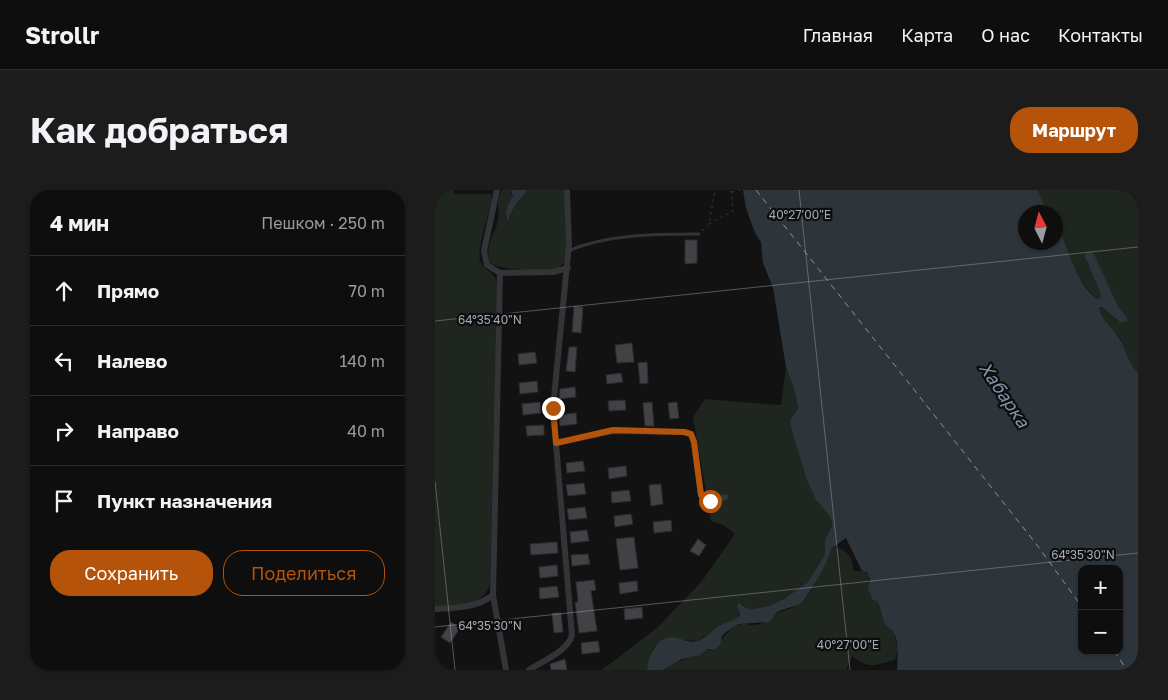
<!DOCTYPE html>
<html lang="ru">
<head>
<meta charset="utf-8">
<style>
	:root { --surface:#0e0e0e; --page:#1c1c1c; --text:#f1f3f6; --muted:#9b9c9e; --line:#2e2e2e; --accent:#b45309 }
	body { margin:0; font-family:"Golos Text",sans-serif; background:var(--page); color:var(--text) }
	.controls { position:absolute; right:15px; bottom:15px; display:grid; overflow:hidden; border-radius:10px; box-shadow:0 1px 4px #0004 }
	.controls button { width:45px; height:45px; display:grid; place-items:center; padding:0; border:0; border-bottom:1px solid var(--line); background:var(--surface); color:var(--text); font:25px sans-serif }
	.compass { position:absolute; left:583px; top:15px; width:45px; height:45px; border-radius:50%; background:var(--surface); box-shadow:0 1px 4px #0004; rotate:354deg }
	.stop { position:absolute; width:15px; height:15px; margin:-11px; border:4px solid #b45309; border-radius:50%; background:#fff }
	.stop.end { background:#b45309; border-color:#fff; box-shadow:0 1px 5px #0008 }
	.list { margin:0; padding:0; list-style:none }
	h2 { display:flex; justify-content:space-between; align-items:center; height:65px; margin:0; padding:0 20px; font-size:21px }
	h2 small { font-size:16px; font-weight:400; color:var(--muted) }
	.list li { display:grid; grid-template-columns:32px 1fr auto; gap:15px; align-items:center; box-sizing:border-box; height:70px; padding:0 20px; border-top:1px solid var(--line) }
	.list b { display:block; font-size:19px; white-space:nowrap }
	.list em { font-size:16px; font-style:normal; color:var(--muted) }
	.actions { display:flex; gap:10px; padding:15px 20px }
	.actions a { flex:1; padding:11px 0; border:1px solid var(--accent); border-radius:20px; text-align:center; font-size:18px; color:var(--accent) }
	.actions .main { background:var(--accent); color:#fff }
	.icon { flex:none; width:28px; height:28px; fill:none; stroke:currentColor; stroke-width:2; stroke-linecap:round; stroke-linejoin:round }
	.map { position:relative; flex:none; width:703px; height:480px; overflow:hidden; border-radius:20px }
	header { display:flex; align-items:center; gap:30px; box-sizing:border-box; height:70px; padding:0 25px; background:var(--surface); border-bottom:1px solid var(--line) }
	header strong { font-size:24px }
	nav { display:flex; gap:28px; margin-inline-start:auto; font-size:18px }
	.intro { display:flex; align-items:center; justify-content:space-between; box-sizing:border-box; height:120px; padding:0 30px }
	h1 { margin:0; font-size:35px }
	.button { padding:12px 22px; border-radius:20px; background:var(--accent); color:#fff; font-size:18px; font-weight:700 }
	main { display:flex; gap:30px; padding:0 30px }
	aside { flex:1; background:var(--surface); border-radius:20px; box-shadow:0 1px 4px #0004 }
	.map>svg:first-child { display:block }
	.green { fill:#1f251f }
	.water { fill:#2d343a; fill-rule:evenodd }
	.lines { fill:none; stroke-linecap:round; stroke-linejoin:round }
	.ferry { stroke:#7f94aa; stroke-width:1; stroke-dasharray:6 5; stroke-linecap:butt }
	.building { fill:#414246; stroke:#2c2c2f }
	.path { stroke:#393b3e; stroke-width:1; stroke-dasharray:2.5 4; stroke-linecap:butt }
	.service { stroke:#333438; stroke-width:3 }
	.minor { stroke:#333438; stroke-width:6 }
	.route { stroke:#b45309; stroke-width:6 }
	.ticks { fill:none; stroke:#a5a8b2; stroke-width:1; stroke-opacity:0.45 }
	.labels { text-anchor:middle; stroke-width:4.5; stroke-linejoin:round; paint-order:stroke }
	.water-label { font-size:18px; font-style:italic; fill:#7f94aa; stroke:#0d0d0e }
	.ticks-label { font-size:12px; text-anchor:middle; fill:#a5a8b2; stroke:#0d0d0e; stroke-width:4.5; stroke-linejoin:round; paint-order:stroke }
</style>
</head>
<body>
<header>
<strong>Strollr</strong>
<nav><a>Главная</a><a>Карта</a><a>О нас</a><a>Контакты</a></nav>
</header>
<div class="intro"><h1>Как добраться</h1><a class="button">Маршрут</a></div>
<main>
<aside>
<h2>4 мин<small>Пешком · 250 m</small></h2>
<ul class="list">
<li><svg class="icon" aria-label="ahead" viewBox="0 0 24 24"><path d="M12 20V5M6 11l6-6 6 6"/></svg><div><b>Прямо</b></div><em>70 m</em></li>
<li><svg class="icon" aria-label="left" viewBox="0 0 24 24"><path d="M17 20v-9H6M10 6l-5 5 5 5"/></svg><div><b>Налево</b></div><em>140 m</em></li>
<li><svg class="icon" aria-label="right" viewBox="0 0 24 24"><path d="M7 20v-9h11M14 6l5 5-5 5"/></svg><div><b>Направо</b></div><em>40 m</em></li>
<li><svg class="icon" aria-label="arrive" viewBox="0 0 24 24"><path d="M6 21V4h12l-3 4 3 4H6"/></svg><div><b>Пункт назначения</b></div></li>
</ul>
<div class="actions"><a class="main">Сохранить</a><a>Поделиться</a></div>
</aside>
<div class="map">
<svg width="703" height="480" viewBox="0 0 703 480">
	<rect width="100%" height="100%" fill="#121213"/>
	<!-- green -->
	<g class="green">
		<path d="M0 0H19V4H56L57 9C54 24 42 57 45 71 48 80 59 82 62 92L55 395C46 418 21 415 0 417Z"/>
		<path d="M67 0H75V3H78L79 6 74 11 72 30 75 28 80 15 93 0H130L132 68C129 72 128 75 124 77 112 83 66 80 55 73 50 55 58 48 63 31 66 20 59 17 67 0Z"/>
		<path d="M602 0H703V183C693 172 691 159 684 147 677 136 667 133 664 118H670L683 131 692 127 684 118 659 64 651 71 665 98 667 107 663 109C645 99 621 42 620 22L611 20Z"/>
		<polygon points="351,177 360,202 363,218 355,230 372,291 381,310 396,328 397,334 390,350 390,364 373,392 349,409 334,416 318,419 312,418 307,414 302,415 305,422 302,428 285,436 263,451 229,449 218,458 212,480 167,480 222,438 267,391 300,344 290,336 276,331 258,227 270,209 346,215"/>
		<path d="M398 357C413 359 417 368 419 381H430L433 384C436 395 430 404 442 411L449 433 459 443 463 459 460 470C439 475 435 480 417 466L411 480H228C243 471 260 464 276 459 287 455 289 440 304 435 308 433 311 434 315 435 326 436 335 429 342 423 350 420 360 418 367 412 381 401 388 371 398 357Z"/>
	</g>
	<!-- water -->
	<g class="water">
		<path d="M75 0H93L80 15 73 31C69 25 72 11 79 6Z"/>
		<path d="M308 0H602L613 22H590V52H620L621 34C633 54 641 97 663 109L666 107V104L649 65 655 61 659 64 684 118 692 127V131L686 133 667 117 664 118C667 132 677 136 684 148 691 159 693 172 703 183V480H462C462 469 465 451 458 442 456 438 452 438 450 434 446 427 446 418 442 411L438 410 433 399 435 389 432 382 427 381 411 348 396 359C396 367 373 408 366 413 358 418 348 418 341 423 338 426 338 429 334 432L304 434 292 441 287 446 285 455 280 459H273L265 465 247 469 228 480H212C214 464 223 443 243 448 249 450 255 453 262 451 270 449 277 440 284 436 291 432 299 431 305 425L302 415 304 413 312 418 318 419 334 416 349 409 373 392 390 364V350L397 335 396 328 381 310 372 291 356 237 355 230 363 218 360 202 351 177 338 98 328 73 326 52 320 43 311 18ZM647 379H684V461H647Z"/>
	</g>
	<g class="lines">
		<!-- ferry -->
		<g class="ferry">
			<polyline points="321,0 602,355 647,417"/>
			<polyline points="679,461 692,480"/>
		</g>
	</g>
	<!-- building -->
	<g class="building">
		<polygon points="250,50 262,50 262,73 250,74"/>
		<polygon points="139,116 148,117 146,143 137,142"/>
		<polygon points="197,153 199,172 182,173 180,155"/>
		<polygon points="134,157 142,157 140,182 131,181"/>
		<polygon points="100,162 102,173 84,175 83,164"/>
		<polygon points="212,172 213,193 205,194 203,173"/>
		<polygon points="186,183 188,192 172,194 171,185"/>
		<polygon points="102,191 103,202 85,204 84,193"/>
		<polygon points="140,197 141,207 124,209 125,199"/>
		<polygon points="190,210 191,220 174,221 173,211"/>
		<polygon points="105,212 106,223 88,225 87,214"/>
		<polygon points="217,212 219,236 210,236 208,213"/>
		<polygon points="242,212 244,228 235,229 233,213"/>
		<polygon points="141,223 142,234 125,236 124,225"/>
		<polygon points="109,235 109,245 92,246 91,236"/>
		<polygon points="148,271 150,281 132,283 131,273"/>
		<polygon points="191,276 192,286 174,289 173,278"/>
		<polygon points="149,293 151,304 133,306 131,295"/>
		<polygon points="226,294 228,314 216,316 214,295"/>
		<polygon points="194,300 196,311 177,313 176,302"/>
		<polygon points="150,317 152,328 134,330 132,319"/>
		<polygon points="196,324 198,334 180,337 179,326"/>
		<polygon points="236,330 237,341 219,343 218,332"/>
		<polygon points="152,340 154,351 136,353 135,342"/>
		<polygon points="199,347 203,378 185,380 181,349"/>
		<polygon points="263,349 271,355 264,366 255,361"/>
		<polygon points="122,352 123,363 96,365 95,354"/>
		<polygon points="153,364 155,374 137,376 136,365"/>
		<polygon points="122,375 123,386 105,388 104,377"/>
		<polygon points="159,390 161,400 156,401 162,441 144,443 140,412 143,412 141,392"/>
		<polygon points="202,391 203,401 185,404 184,393"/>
		<polygon points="122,396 124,407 105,409 104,398"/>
		<polygon points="207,417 208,428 190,430 189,419"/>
		<polygon points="117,423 126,423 128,442 119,443"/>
		<polygon points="16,432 25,438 15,453 6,447"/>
		<polygon points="163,451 165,462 147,464 146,453"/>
		<polygon points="130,469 132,480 116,480 115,474"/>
	</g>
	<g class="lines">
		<!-- path -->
		<g class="path">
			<polyline points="297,2 306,0"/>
			<polyline points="274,34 298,21 296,0"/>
			<polyline points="267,41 274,34 280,0"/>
		</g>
		<!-- service -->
		<path class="service" d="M135 60C176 44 221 44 264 44"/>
		<!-- minor -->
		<g class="minor">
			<polyline points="62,0 49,61 52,75 65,83 58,405 71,480"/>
			<polyline points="65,83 118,82 133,78"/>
			<path d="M121 253 178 241 249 242 256 244 259 252 266 305C272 314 281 310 290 307"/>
			<path d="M0 419C21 418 41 418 58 405"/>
			<path d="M94 480C108 471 133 461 137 445L118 218 134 54 132 0"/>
		</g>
	</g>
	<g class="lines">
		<!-- route -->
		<polyline class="route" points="118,218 121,253 178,240 249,242 256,244 259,252 266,305 269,309 275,311"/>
	</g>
	<!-- ticks -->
	<path class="ticks" d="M364 0 415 480M0 131 703 57M0 291 20 480M0 437 703 363"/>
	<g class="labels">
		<!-- water labels -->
		<g class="water-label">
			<text transform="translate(569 205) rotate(56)" y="6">Хабарка</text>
		</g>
	</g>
	<g class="ticks-label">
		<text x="365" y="29">40°27'00"E</text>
		<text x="55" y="134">64°35'40"N</text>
		<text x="648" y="369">64°35'30"N</text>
		<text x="55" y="440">64°35'30"N</text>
		<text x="413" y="459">40°27'00"E</text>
	</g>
</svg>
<div class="controls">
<button>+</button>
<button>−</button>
</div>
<svg class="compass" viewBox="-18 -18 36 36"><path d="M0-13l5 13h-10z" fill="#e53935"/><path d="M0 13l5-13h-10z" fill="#9b9c9e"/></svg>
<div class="stop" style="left:275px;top:311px"></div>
<div class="stop end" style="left:118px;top:218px"></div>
</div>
</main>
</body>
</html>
